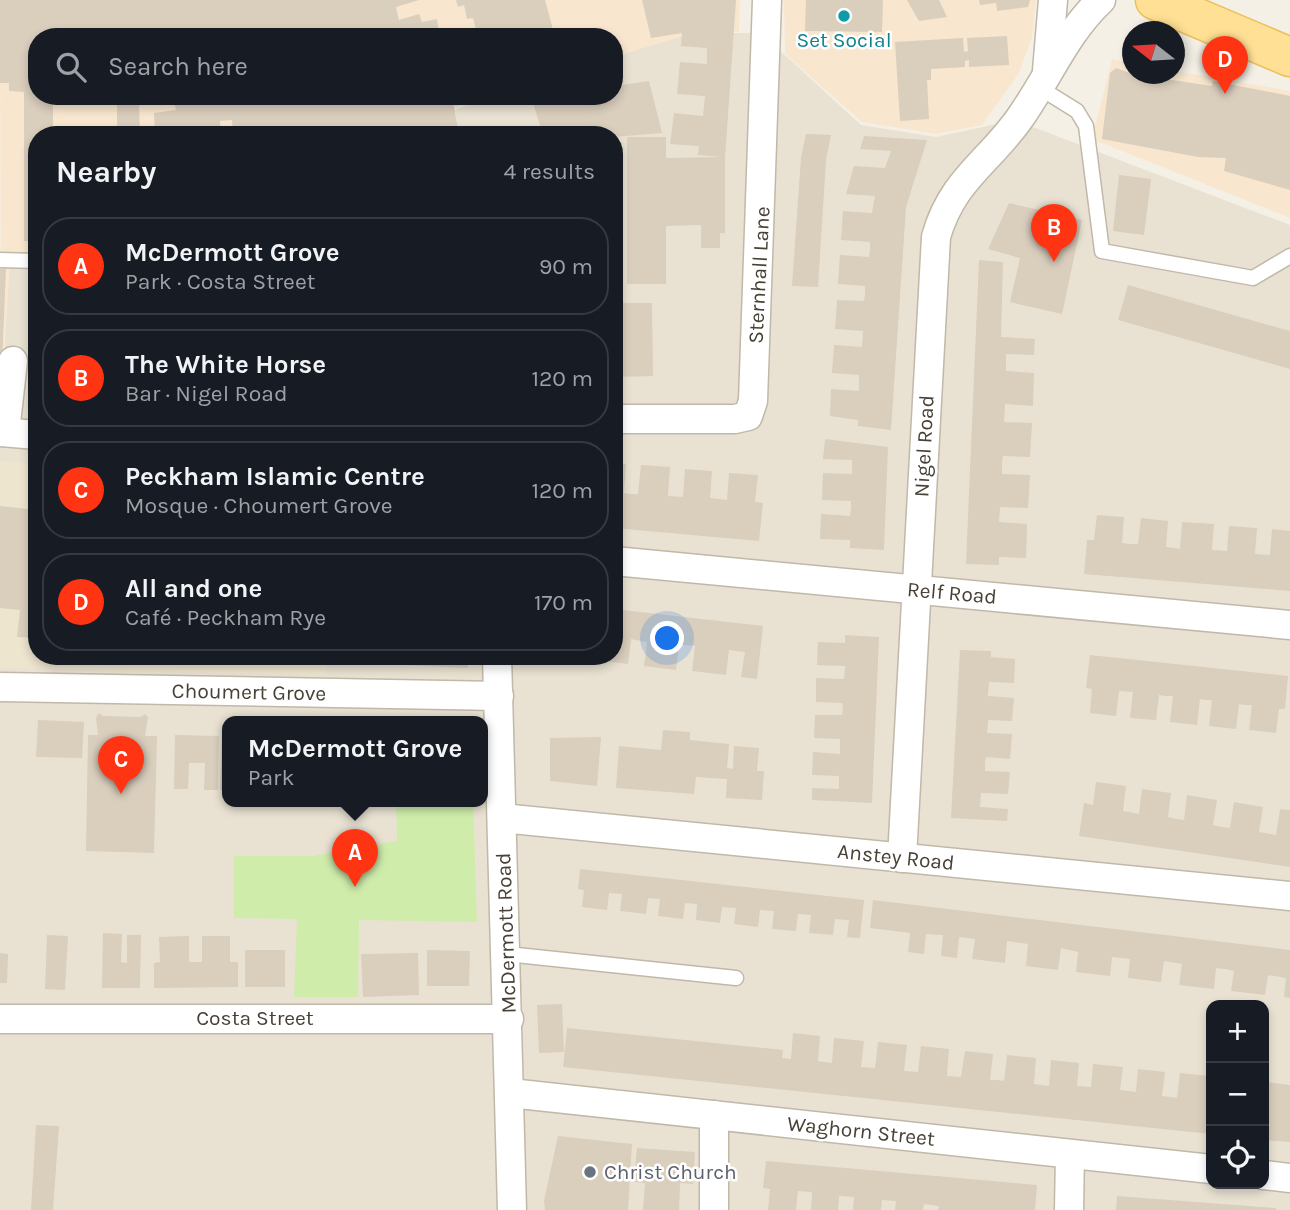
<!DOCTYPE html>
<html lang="en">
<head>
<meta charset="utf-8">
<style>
	:root { --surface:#171b24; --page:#20242c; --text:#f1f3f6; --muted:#9ea1a6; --line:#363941; --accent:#ff3412 }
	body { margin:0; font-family:Karla,sans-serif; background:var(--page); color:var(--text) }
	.controls { position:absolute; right:21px; bottom:21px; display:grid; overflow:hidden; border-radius:14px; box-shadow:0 4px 10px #0003 }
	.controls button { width:63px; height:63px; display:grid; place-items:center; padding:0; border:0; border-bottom:2px solid var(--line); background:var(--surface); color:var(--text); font:35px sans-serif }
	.compass { position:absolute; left:1122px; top:21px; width:63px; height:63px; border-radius:50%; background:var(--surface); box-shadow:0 4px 10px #0003; rotate:287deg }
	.you { position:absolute; left:668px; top:639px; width:24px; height:24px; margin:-18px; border:5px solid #fff; border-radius:50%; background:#1a73e8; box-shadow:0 0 0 10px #1a73e833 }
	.badge { display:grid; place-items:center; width:46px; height:46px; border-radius:50%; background:var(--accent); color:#fff; font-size:23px; font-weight:700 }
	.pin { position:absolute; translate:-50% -58px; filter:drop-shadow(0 2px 4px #0008) }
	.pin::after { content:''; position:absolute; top:37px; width:24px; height:21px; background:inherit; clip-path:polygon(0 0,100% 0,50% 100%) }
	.popup { position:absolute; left:222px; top:716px; width:266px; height:91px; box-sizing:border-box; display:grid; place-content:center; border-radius:14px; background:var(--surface); filter:drop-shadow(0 2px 5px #0005); font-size:23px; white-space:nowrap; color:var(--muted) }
	.popup b { font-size:26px; color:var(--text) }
	.popup::after { content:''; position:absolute; left:50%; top:100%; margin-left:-14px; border:14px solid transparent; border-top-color:var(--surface) }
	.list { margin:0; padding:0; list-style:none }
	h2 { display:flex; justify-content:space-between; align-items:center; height:91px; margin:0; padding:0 28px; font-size:30px }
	h2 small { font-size:23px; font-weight:400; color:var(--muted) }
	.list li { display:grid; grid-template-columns:46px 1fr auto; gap:21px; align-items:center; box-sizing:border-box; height:98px; margin:0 14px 14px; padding:0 14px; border:2px solid var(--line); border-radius:28px }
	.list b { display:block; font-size:26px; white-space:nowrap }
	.list p { margin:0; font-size:23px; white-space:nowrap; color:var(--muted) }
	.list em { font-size:23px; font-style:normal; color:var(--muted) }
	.icon { flex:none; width:38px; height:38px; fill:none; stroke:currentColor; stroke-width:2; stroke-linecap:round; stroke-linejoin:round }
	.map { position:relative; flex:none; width:1290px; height:1210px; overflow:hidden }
	.search { position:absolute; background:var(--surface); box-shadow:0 4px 10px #0003; left:28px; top:28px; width:595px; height:77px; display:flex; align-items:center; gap:18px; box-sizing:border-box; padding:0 24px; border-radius:28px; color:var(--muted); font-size:26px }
	.panel { position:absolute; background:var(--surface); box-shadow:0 4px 10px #0003; left:28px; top:126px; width:595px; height:539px; border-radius:28px }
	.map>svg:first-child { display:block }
	.residential { fill:#e9e2d3; fill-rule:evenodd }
	.commercial { fill:#f8e6cf }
	.education { fill:#eee5cf }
	.green { fill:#cfecab }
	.building { fill:#dacebd }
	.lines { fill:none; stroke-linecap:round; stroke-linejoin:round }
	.service-casing { stroke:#c0b8a8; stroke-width:17 }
	.minor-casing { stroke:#c0b8a8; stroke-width:31 }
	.primary-casing { stroke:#ecc05c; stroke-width:41 }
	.service { stroke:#fff; stroke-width:14 }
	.minor { stroke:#fff; stroke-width:28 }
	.primary { stroke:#ffe094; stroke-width:38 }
	.culture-dot { fill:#0f9aa8; stroke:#fff; stroke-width:2.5 }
	.worship-dot { fill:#6b7280; stroke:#fff; stroke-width:2.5 }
	.labels { text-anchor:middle; stroke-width:5; stroke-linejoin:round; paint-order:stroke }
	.culture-label { font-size:21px; fill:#0d838f; stroke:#fff }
	.street-label { font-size:21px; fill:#474035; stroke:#fff }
	.worship-label { font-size:21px; fill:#5b616d; stroke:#fff; text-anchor:start }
</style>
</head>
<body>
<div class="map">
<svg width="1290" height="1210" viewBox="0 0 1290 1210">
	<rect width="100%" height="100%" fill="#f4f0e6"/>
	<!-- residential -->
	<path class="residential" d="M699 33H761L861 125 936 137 1015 120 1290 225V1210H0V419L10 254H37V656H614V135H457L455 110 490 96H614V49ZM227 721H483V801H227ZM1211 1005H1264V1184H1211Z"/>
	<!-- commercial -->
	<g class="commercial">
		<polygon points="0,0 740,0 739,32 699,31 614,57 614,37 37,37 37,96 489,96 455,107 457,135 37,135 37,254 10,254 1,419"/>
		<polygon points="784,0 1036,0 1032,37 1019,73 982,125 936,134 862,122 785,54"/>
		<polygon points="1112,59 1132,63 1132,74 1174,74 1175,71 1290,91 1290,218 1092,139"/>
	</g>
	<!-- education -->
	<polygon class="education" points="0,461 37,463 37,656 326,656 325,675 0,668"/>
	<!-- green -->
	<polygon class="green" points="396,801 473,801 477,922 359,920 358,997 294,997 297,919 234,918 234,856 313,856 397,841"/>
	<!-- building -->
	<g class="building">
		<polygon points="0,0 419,0 396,7 399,20 419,14 422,22 437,19 440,37 37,37 37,96 83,96 83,104 53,103 53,135 37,135 37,241 24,241 24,92 9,91 9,83 0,83"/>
		<polygon points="456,0 545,0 555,37 478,37 473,18 467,19 464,5 458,7"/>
		<polygon points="642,0 736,0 725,158 725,233 720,233 720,248 701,248 701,225 666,226 666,284 627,284 627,137 666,137 666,158 721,157 698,155 699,146 670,144 674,113 703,116 705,96 677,94 680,62 707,64 707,48 681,46 682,33 651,38"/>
		<polygon points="806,0 883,0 882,32 805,31"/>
		<polygon points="907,0 939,0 947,17 919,21"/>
		<polygon points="979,0 1030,0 1028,7 997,11 996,3 980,5"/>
		<polygon points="1007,36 1009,65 969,67 969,60 965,61 965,67 931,69 931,80 927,80 929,119 900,121 895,42 963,38 964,52 968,51 967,38"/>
		<polygon points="1116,68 1132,74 1212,86 1213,81 1290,96 1290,190 1224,171 1226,158 1198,157 1102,139 1110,73"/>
		<polygon points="649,81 662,133 614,137 543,135 531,96 614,96 614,86"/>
		<polygon points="117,96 166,96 166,98 139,102 140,135 117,135"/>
		<polygon points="173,96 452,96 459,135 233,135 232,120 220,121 221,135 155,135 154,113 176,110"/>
		<polygon points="806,134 831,135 826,160 818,287 792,286 801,158"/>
		<polygon points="864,136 927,140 906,207 891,430 858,426 858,420 830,416 831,389 859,391 859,375 832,373 834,345 862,347 863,331 835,329 837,300 864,301 865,294 865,286 838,284 840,255 869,257 870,249 870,242 841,240 843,211 872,213 875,196 846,194 854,166 885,168 891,151 860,149"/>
		<polygon points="1119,175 1151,179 1144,235 1113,231"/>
		<polygon points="1009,203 1082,220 1062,314 1010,302 1020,258 988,249"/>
		<polygon points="979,260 1003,262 1001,337 1035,339 1034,355 1006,354 1006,371 1034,373 1033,406 1005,404 1004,422 1032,423 1030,457 1003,456 1002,464 1002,474 1030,475 1028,508 1000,507 999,522 1027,524 1026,558 999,557 999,565 966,564"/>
		<polygon points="0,269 6,269 2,363 0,363"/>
		<polygon points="1128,285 1290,331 1290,369 1118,320"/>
		<polygon points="616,303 652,303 653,376 614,377"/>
		<polygon points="825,439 888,447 884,550 850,548 850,540 820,539 821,514 850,516 851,507 851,501 822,500 823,473 852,474 852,460 823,459"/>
		<polygon points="614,463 626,464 624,493 632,494 638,494 641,465 670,467 668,496 683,497 685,469 712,471 710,498 727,500 729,473 758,475 755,502 763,503 759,541 614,528"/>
		<polygon points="0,506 37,510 37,638 17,637 20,610 0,608"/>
		<polygon points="1097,515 1124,517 1122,543 1130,544 1138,544 1141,518 1168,521 1166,547 1174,548 1180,549 1182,522 1214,524 1212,550 1227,551 1229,526 1257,528 1255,554 1270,555 1272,529 1290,531 1290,591 1084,574 1087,540 1094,540"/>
		<polygon points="614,609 763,626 757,679 741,677 745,652 736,651 729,650 726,675 692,671 695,646 687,645 679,645 676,670 644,666 647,642 631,639 628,664 596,660 596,656 614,656"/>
		<polygon points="845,635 879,637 872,803 812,800 812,788 839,789 839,776 812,775 813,752 840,754 840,739 814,738 815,715 842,715 843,709 842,703 816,702 816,678 844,679 845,666 817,665 818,642 845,643"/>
		<polygon points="960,650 991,651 991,657 1015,659 1014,683 989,682 988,696 1014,698 1012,721 988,720 987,733 1012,734 1010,759 986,757 985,763 985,771 1010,772 1008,794 981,793 980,807 1008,809 1007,821 951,818"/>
		<polygon points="1090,655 1288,676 1285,709 1279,709 1276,733 1249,730 1252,705 1245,705 1239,704 1236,729 1209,726 1212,700 1206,700 1200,699 1197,725 1170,722 1173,696 1166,696 1159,695 1156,720 1130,718 1133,692 1119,691 1116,716 1090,713 1092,689 1086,688"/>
		<polygon points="138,656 269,656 269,663 138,661"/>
		<polygon points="293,656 320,656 320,661 293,660"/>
		<polygon points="362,656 468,656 468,668 362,663"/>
		<polygon points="99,713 103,716 141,717 145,714 148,717 145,736 157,736 154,853 86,851 88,735 98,735 96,718"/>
		<polygon points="38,720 84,722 82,758 36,757"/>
		<polygon points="663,730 690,732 690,740 729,744 727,768 733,769 734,746 759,748 757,771 764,771 762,800 726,798 727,779 696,777 694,794 616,788 619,746 661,750"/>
		<polygon points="175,735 219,736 218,790 204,790 205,763 189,763 188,789 174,789"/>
		<polygon points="222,736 227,736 227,790 220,790"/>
		<polygon points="601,737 597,786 550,781 550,738"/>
		<polygon points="1096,782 1126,786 1123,811 1139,814 1142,789 1171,793 1168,817 1176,819 1184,820 1187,795 1217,800 1213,825 1222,827 1230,828 1234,802 1263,807 1259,832 1276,835 1280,809 1290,810 1290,867 1079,836 1084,803 1093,805"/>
		<polygon points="580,869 864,900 860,938 847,937 849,920 835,919 833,935 809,933 811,915 798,914 796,931 772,929 774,911 760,910 758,927 734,924 736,908 722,907 720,923 696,920 697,904 685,903 683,919 658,916 660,899 648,898 646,914 620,911 622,894 609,893 607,910 582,907 584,890 578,889"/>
		<polygon points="873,900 1290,950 1290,998 1284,997 1286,978 1268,975 1265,995 1231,991 1234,971 1225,969 1216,968 1214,989 1179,985 1182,964 1164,961 1161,982 1128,978 1130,959 1112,957 1110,976 1076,972 1078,952 1061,948 1058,970 1026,966 1028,944 1007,941 1005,963 972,959 975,939 959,937 957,958 941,956 943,935 926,934 924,954 908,952 910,933 870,928"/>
		<polygon points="103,933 122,934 121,962 127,963 127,935 141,935 140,988 102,988"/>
		<polygon points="47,935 68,936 65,990 45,989"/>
		<polygon points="189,936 189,962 202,962 202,936 230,936 230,962 238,962 238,987 154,988 154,963 160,962 159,937"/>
		<rect x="245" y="950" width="40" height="37"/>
		<polygon points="427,950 470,951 469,986 427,986"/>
		<polygon points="0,953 8,954 7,983 0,983"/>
		<polygon points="418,953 419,995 363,997 361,954"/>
		<polygon points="562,1004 564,1052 539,1053 537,1005"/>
		<polygon points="567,1028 783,1050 782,1058 791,1059 793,1033 820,1036 818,1061 832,1063 834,1038 864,1041 861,1067 875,1068 878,1042 907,1045 904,1071 918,1072 921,1046 949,1049 947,1076 961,1077 965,1051 993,1054 990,1080 997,1080 1004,1081 1007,1055 1036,1058 1034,1084 1049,1086 1051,1060 1079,1063 1077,1086 1091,1087 1093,1064 1123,1067 1120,1090 1136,1092 1138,1069 1165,1072 1162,1096 1177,1098 1180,1073 1209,1076 1206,1101 1211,1101 1211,1134 563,1067"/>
		<polygon points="1266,1082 1290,1085 1290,1142 1264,1140"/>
		<polygon points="36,1125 59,1126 53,1210 31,1210"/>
		<polygon points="558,1136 632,1144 628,1210 545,1210 544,1201"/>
		<polygon points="637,1148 695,1152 693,1184 680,1183 679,1210 643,1210 645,1183 634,1182"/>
		<polygon points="766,1161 1037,1185 1035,1210 938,1210 939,1206 924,1204 923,1210 895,1210 896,1201 882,1200 881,1210 853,1210 854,1197 839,1196 838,1210 811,1210 812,1192 798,1191 796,1210 768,1210 770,1189 763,1188"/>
		<polygon points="1117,1196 1276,1208 1276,1210 1116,1210"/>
	</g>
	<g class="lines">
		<defs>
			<g id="service">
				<polyline points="1040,88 1077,111 1086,126 1102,251 1253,278 1290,256"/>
				<polyline points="0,260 37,261"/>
				<polyline points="507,954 736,978"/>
			</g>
			<g id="minor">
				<polyline points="1047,71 1053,0"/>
				<polyline points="614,419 735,419 748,416 753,401 767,0"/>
				<polyline points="0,432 37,435"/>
				<polyline points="5,432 13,361"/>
				<polyline points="614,561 1290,625"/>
				<polyline points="497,656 512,1210"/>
				<polyline points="0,687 499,696"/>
				<polyline points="502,818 1290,896"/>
				<path d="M902 858 936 237C952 179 991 161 1022 115 1049 76 1066 33 1101 0"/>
				<polyline points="0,1019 509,1019"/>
				<polyline points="510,1093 1211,1169"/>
				<polyline points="714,1115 714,1210"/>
				<polyline points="1264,1175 1290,1178"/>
				<polyline points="1069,1210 1070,1154"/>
			</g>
			<polyline id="primary" points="1155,0 1290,57"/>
		</defs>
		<!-- service casing -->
		<use href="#service" class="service-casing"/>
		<!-- minor casing -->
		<use href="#minor" class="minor-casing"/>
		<!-- primary casing -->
		<use href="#primary" class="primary-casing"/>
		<!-- service -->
		<use href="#service" class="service"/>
		<!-- minor -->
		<use href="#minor" class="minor"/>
		<!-- primary -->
		<use href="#primary" class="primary"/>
	</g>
	<!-- markers -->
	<circle class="culture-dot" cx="844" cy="16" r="7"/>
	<circle class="worship-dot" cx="590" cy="1172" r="7"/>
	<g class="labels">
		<!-- culture labels -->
		<g class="culture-label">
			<text x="844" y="47">Set Social</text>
		</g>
		<!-- street labels -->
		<g class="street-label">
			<text transform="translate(759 275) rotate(-87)" y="7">Sternhall Lane</text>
			<text transform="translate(924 446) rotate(-87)" y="7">Nigel Road</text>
			<text transform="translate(952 593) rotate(5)" y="7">Relf Road</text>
			<text transform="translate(249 692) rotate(1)" y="7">Choumert Grove</text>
			<text transform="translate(896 857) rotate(6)" y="7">Anstey Road</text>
			<text transform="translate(506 933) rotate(-92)" y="7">McDermott Road</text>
			<text x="255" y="1025">Costa Street</text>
			<text transform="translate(861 1131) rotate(6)" y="7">Waghorn Street</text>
		</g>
		<!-- worship labels -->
		<g class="worship-label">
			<text x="604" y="1179">Christ Church</text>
		</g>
	</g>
</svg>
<div class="controls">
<button>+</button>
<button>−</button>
<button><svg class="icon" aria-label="locate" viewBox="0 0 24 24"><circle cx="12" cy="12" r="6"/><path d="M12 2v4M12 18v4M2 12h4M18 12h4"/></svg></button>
</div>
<svg class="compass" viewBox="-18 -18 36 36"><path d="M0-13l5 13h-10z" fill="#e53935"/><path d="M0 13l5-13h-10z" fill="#9ea1a6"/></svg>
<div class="you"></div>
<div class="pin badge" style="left:355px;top:887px">A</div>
<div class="popup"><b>McDermott Grove</b>Park</div>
<div class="pin badge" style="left:1054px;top:262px">B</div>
<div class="pin badge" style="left:121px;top:794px">C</div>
<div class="pin badge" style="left:1225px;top:94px">D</div>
<div class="search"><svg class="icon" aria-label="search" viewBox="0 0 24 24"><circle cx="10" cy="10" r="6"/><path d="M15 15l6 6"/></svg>Search here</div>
<section class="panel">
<h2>Nearby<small>4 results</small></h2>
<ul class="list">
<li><span class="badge">A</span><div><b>McDermott Grove</b><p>Park · Costa Street</p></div><em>90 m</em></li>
<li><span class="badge">B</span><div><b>The White Horse</b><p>Bar · Nigel Road</p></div><em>120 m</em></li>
<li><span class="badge">C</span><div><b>Peckham Islamic Centre</b><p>Mosque · Choumert Grove</p></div><em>120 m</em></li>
<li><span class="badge">D</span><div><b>All and one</b><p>Café · Peckham Rye</p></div><em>170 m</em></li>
</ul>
</section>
</div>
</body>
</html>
